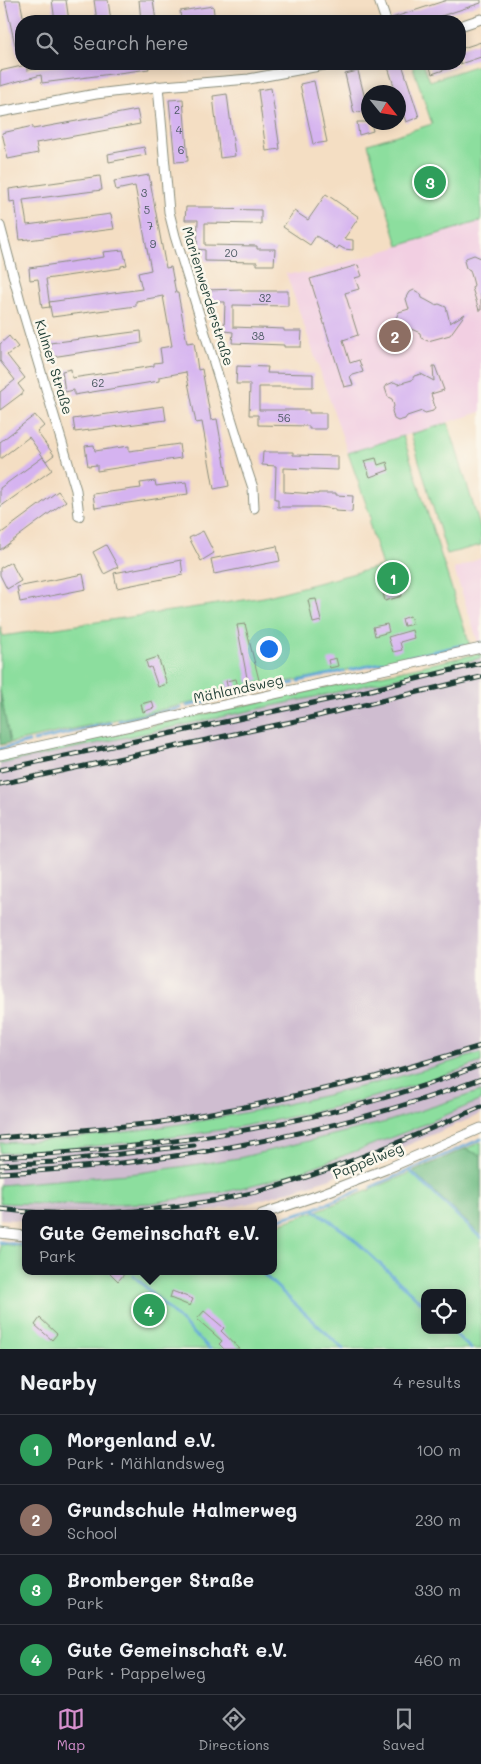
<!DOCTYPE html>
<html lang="en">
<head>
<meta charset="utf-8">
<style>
	:root { --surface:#171b24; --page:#20242c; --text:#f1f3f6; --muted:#9ea1a6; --line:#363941; --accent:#d690ce }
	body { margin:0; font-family:Mali,sans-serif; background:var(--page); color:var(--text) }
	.controls { position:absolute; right:15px; bottom:15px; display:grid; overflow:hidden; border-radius:10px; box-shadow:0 2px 12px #0003 }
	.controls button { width:45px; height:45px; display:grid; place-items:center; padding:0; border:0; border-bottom:1px solid var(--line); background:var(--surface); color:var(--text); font:25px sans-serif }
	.compass { position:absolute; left:361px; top:85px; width:45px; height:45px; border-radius:50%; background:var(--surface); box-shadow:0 2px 12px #0003; rotate:120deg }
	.you { position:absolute; left:268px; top:648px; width:18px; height:18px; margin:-12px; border:4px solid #fff; border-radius:50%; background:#1a73e8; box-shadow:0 0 0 8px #1a73e833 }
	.badge { display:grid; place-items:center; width:32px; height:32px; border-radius:50%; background:var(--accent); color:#fff; font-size:16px; font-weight:700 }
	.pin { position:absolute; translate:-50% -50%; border:2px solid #fff; box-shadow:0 1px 5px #0006 }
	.popup { position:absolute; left:22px; top:1210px; width:255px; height:65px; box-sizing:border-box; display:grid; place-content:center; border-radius:10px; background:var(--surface); filter:drop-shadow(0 1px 4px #0005); font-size:16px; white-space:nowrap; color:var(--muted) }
	.popup b { font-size:19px; color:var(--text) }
	.popup::after { content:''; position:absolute; left:50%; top:100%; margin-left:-10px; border:10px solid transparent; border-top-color:var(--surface) }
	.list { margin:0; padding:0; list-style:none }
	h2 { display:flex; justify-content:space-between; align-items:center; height:65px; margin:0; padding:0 20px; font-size:21px }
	h2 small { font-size:16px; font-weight:400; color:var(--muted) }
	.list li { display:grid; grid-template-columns:32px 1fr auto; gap:15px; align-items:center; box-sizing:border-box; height:70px; padding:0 20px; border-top:1px solid var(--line) }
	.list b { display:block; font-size:19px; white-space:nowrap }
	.list p { margin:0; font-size:16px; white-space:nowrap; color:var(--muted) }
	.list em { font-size:16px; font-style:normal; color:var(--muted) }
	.icon { flex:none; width:28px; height:28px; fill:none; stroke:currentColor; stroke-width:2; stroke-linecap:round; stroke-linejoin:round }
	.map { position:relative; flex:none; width:481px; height:1349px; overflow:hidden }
	.search { position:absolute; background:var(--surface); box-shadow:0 2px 12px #0003; left:15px; right:15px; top:15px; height:55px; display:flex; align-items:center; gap:12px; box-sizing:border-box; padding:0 18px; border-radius:20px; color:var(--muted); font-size:19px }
	.sheet { height:345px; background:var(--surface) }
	nav { display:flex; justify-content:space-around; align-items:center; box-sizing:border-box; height:70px; border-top:1px solid var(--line); background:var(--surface); font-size:14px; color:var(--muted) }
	nav a { display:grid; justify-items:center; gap:2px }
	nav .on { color:var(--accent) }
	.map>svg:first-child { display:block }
	.built { fill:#f2cfe2 }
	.industrial { fill:#cfbdd0 }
	.green { fill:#8cde9e; stroke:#568e69; fill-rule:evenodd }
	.forest { fill:#71bd85; stroke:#487d5c }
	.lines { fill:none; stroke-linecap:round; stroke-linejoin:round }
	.stream { stroke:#61a7d7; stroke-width:3 }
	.building { fill:#d5b3f0 }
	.street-casing { stroke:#8a8e7c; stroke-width:11 }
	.street { stroke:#fff; stroke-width:9 }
	.rail-casing { stroke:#1f3d34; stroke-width:5 }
	.rail { stroke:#fbf7ec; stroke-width:3; stroke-dasharray:9; stroke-linecap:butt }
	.labels { text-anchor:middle; stroke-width:5; stroke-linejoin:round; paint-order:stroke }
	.number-label { font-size:11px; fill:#4c5a63 }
	.street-label { font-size:14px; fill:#1f3d34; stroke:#fbf7ec }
</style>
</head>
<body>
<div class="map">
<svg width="481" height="1349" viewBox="0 0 481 1349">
	<rect width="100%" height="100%" fill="#fbf7ec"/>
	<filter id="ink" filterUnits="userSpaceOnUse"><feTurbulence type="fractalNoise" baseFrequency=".02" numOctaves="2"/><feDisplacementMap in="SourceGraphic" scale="10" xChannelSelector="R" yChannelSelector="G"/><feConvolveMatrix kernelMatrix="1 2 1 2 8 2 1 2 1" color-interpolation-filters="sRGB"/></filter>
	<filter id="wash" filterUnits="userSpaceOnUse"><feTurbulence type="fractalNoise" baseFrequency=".0096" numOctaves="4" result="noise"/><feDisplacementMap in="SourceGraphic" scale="20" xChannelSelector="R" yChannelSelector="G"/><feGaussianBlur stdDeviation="1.12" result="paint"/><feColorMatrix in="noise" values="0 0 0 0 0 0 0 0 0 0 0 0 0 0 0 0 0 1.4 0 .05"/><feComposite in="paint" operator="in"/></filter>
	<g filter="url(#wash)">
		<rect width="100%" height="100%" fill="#f4dec3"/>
		<!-- built -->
		<g class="built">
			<polygon points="481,221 481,412 348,453 286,273 309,274"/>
			<polygon points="481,558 481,641 478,642 454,569"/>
		</g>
		<!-- industrial -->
		<polygon class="industrial" points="481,658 481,1114 328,1179 247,1204 193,1214 25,1214 25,1221 0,1219 0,764 333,693"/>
		<!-- green -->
		<g class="green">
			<polygon points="412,64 423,64 430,81 481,64 481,221 398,246 368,144 432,124"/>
			<polygon points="448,423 481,530 481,545 447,554 411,434"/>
			<polygon points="403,436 470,646 286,682 10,743 0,691 0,626 3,636 264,597 382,566 369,523 371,518 348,453"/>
			<polygon points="481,653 481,658 333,693 0,764 0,759"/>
			<path d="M481 1053V1062C328 1120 163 1144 0 1153V1143C163 1135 325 1101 481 1053Z"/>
			<polygon points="481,1091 481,1100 413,1129 340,1157 291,1175 229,1191 151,1203 90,1205 0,1203 0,1185 139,1173 239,1158 386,1122"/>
			<path d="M481 1142V1349H0V1244L25 1247V1271H273V1226C344 1203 412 1172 481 1142ZM425 1293H462V1330H425Z"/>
		</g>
		<!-- forest -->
		<g class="forest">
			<polygon points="0,691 10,743 0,745"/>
			<polygon points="464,1149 481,1155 481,1235 413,1172"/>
		</g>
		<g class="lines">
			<!-- stream -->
			<g class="stream">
				<polyline points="480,643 481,642"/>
				<polyline points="350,670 463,645"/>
				<polyline points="299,681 344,671"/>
				<polyline points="187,706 294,683"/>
				<polyline points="119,721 181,708"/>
				<polyline points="34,741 111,723"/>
				<polyline points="0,749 29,742"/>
				<polyline points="409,1170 481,1238"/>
				<polyline points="371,1187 481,1139"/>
				<polyline points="313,1209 347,1233 425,1306"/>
				<polyline points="273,1221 313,1209 361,1190"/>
				<polyline points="0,1242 25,1245"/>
				<polyline points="260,1271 343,1349"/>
				<polyline points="133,1275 210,1349"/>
				<polyline points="451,1330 471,1349"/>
			</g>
		</g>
		<g id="blocks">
			<!-- building -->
			<g class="building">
				<polygon points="5,0 20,0 24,21 21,21 21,58 18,58"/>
				<polygon points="52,0 66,0 69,21 55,21"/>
				<polygon points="94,0 108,0 111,21 97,21"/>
				<polygon points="139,0 153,0 156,21 141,21"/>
				<polygon points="447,0 481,0 481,3 426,21 392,21 392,18"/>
				<polygon points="213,6 215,21 181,21 180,11"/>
				<polygon points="481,42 481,57 460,64 460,49"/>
				<polygon points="72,64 148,64 149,69 42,83 41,75 0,86 0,71 26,65 27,70"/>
				<polygon points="387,64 402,64 419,117 406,122 398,99 398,92 396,92"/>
				<polygon points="429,64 458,64 458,65 432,74"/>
				<polygon points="358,71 368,110 354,113 345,74"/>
				<polygon points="314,81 327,142 313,144 300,84"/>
				<polygon points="271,88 280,149 266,151 258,90"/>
				<polygon points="227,94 235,156 220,158 213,96"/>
				<polygon points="183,99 188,161 175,162 169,100"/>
				<polygon points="137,110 140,124 36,143 38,153 8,159 2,133 33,126 33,129"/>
				<polygon points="357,122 371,122 373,131 359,135"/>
				<polygon points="144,147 146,155 109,162 108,154"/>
				<polygon points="149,175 166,268 171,267 176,293 178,293 187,343 194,342 198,370 202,369 211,420 217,419 229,486 214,489 202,422 196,423 186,372 159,377 159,381 74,395 74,390 65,392 62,371 71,369 72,378 154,366 154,363 162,362 160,348 172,346 163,296 136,301 136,306 52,317 49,302 142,289 138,273 151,270 135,186 116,190 114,181"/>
				<polygon points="100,176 102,190 23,200 27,225 111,214 114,229 28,240 28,239 20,240 15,201 10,202 9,189"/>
				<polygon points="326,194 359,217 344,239 353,240 353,250 344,249 339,246 337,249 316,236 310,245 283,227 294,211 308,220"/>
				<polygon points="186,207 215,207 215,209 261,210 261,224 205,223 205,245 257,246 257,249 275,249 274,265 257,265 257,262 205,261 205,250 197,249 198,220 185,220"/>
				<polygon points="123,250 127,265 121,266 121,268 46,279 50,307 42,308 38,279 30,280 29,268 104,257 103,252"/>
				<polygon points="474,255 481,258 481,310 479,310 472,288 474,285 470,270 466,268 464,261 466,258"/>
				<polygon points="358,265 362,276 355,278 359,289 345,293 358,335 343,340 350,363 359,360 363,372 350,376 353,385 344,387 310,279"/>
				<polygon points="242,289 242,291 288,291 288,306 233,305 233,327 284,329 284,331 302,331 301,347 284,347 284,345 232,343 233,332 224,331 225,302 210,302 207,300 204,290"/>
				<polygon points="414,290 421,294 422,298 426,300 435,305 439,304 446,307 450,323 465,314 450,335 428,341 421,338 420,333 407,327 403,328 396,324 395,320 399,312 409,309 406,299 410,292"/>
				<polygon points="141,331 142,343 52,357 50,343"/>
				<polygon points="9,336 18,347 7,355 25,378 18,384 24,392 0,410 0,392 15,380 0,361 0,344"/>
				<polygon points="237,366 268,367 267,373 313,374 313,387 259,387 259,410 309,410 309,413 326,413 326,429 309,429 309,426 258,425 258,415 249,415 250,384 236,384"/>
				<polygon points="433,366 435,366 444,390 431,394 435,407 433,411 425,413 422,411 407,416 405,419 398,421 394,419 392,411 394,406 392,399 388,397 385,388 387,385 394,382 398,384 412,380 414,376 421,374 434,381"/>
				<polygon points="164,406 166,420 75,432 73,419"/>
				<polygon points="35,415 44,426 37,432 54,455 46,461 29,437 0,459 0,442"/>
				<polygon points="179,444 181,458 97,471 97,465 88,466 85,446 94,445 95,451 129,446 129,451"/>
				<polygon points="263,452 293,452 293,455 338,456 338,470 284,468 284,492 318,494 318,493 336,493 336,495 353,496 352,512 335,511 335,509 318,507 278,507 278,499 275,499 276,466 262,465"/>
				<polygon points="43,457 52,470 0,507 0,488"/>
				<polygon points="376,458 378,465 387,462 389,470 370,477 364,461"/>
				<polygon points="155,481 156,486 186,482 188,494 95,508 93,494 141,488 140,483"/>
				<polygon points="58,491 66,501 0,550 0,534"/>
				<polygon points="203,531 214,553 201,561 189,538"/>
				<polygon points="106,545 118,567 104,574 93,552"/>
				<polygon points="277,546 280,561 214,574 211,559"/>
				<polygon points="181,560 183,575 117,588 114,573"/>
				<polygon points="11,562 21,581 7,589 0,575 0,568"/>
				<polygon points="396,573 402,596 385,601 382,589 379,590 376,578"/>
				<polygon points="83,574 86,589 20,602 17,587"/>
				<polygon points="316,599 321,621 313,623 308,600"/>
				<polygon points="410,616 413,624 404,626 402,619"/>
				<polygon points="245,624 259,680 248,683 237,625"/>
				<polygon points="387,624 389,632 375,636 373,627"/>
				<polygon points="412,630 414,638 400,642 402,650 393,652 388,637"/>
				<polygon points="158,657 167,684 158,687 151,667 148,668 146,661"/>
				<polygon points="336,658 338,666 330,668 328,660"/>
				<polygon points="236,679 238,687 228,689 226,681"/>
				<polygon points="152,701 154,708 143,712 141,704"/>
				<polygon points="108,1271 127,1271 118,1281"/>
				<polygon points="172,1291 193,1299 190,1306 170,1298"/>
				<polygon points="204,1311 224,1328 221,1331 240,1349 224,1349 219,1344 222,1341 197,1319"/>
				<polygon points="40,1318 57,1334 52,1340 35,1325"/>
			</g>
		</g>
	</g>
	<g filter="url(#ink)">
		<use href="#blocks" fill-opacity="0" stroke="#8a8e7c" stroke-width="1"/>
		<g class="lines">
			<defs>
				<g id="street">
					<polyline points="379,0 386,21"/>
					<polyline points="460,26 481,19"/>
					<polyline points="158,86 169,212 175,236 248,473 253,488 254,508"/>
					<polyline points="0,112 96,94 164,86 249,79 330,64"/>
					<polyline points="0,226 22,308 76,490 79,516"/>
					<polyline points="0,755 481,648"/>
					<polyline points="262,1214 316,1196 386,1169 481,1128"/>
					<polyline points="0,1233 25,1236"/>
				</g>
			</defs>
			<!-- street casing -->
			<use href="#street" class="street-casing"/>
			<!-- street -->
			<use href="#street" class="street"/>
			<defs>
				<g id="rail">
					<polyline points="0,770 350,695 481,663"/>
					<polyline points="0,784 305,719 481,677"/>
					<polyline points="0,1138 156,1123 255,1105 375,1077 481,1046"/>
					<path d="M0 1157C163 1148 328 1125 481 1065"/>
					<polyline points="0,1165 54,1162 194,1145"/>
					<path d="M0 1173C163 1165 327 1136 481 1079"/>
					<path d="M0 1209C70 1218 143 1213 212 1201 233 1197 255 1193 275 1187 345 1166 414 1136 481 1107"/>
				</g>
			</defs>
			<!-- rail casing -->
			<use href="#rail" class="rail-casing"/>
			<!-- rail -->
			<use href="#rail" class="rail"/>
		</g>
	</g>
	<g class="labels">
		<!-- number labels -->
		<g class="number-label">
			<text x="177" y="114">2</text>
			<text x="179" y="134">4</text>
			<text x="181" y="154">6</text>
			<text x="144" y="197">3</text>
			<text x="147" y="214">5</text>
			<text x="150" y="230">7</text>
			<text x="153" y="248">9</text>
			<text x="231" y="257">20</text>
			<text x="265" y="302">32</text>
			<text x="258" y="340">38</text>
			<text x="98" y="387">62</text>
			<text x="284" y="422">56</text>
		</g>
		<!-- street labels -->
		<g class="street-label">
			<text transform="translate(208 296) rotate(73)" y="5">Marienwerderstraße</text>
			<text transform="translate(54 367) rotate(73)" y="5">Kulmer Straße</text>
			<text transform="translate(238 689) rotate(-12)" y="5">Mählandsweg</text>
			<text transform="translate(368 1161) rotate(-22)" y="5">Pappelweg</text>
		</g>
	</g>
</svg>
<div class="controls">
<button><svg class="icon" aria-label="locate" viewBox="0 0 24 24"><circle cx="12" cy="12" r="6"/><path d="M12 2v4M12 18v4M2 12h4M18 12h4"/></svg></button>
</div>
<svg class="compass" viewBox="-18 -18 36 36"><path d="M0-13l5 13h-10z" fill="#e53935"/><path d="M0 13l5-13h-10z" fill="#9ea1a6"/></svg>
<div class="you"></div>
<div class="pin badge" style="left:393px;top:578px;background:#2e9e5b">1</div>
<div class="pin badge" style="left:395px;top:336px;background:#8d6e63">2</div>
<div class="pin badge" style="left:430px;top:182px;background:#2e9e5b">3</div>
<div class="pin badge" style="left:149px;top:1310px;background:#2e9e5b">4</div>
<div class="popup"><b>Gute Gemeinschaft e.V.</b>Park</div>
<div class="search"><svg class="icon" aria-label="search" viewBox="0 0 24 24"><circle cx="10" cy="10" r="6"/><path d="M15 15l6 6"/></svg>Search here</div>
</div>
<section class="sheet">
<h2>Nearby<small>4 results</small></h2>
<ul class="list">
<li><span class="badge" style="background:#2e9e5b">1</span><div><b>Morgenland e.V.</b><p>Park · Mählandsweg</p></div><em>100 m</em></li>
<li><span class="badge" style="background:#8d6e63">2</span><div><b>Grundschule Halmerweg</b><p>School</p></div><em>230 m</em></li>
<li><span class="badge" style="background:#2e9e5b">3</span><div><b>Bromberger Straße</b><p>Park</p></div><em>330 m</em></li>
<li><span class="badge" style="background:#2e9e5b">4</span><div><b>Gute Gemeinschaft e.V.</b><p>Park · Pappelweg</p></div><em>460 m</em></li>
</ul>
</section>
<nav>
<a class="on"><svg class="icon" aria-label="map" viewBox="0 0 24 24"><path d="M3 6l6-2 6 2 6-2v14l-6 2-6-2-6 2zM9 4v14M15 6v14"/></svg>Map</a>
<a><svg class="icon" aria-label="directions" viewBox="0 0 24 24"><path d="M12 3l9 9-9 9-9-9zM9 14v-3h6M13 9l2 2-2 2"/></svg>Directions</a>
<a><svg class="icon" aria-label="saved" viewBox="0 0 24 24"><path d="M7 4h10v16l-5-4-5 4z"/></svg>Saved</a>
</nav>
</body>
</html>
